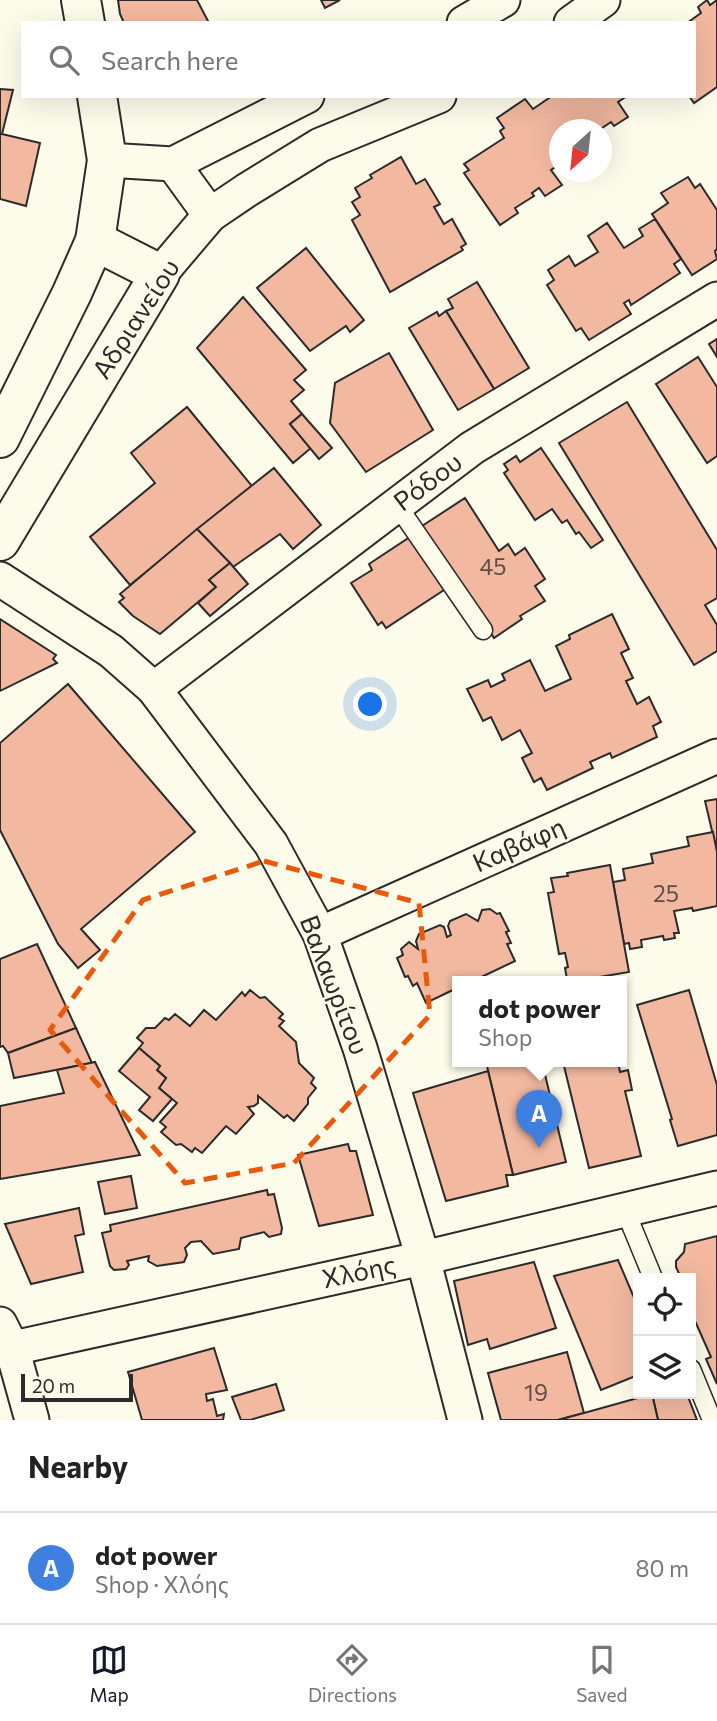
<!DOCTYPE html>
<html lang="en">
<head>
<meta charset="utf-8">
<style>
	:root { --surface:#fff; --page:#f6f6f6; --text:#222; --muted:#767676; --line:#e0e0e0; --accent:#111827 }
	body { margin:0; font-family:Commissioner,sans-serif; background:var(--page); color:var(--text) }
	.controls { position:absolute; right:21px; bottom:21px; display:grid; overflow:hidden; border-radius:0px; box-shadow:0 7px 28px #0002 }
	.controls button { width:63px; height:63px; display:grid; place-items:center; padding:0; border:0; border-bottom:2px solid var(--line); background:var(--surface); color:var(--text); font:35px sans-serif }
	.compass { position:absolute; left:549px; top:119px; width:63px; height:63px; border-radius:50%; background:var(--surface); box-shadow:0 7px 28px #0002; rotate:207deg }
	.scale { position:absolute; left:21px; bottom:18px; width:112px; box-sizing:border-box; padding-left:7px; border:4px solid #2b2b2b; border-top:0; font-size:19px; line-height:24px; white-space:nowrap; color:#2b2b2b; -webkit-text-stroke:5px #fdfbea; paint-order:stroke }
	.you { position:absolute; left:371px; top:705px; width:24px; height:24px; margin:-18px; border:5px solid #fff; border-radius:50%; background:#1a73e8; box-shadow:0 0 0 10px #1a73e833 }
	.badge { display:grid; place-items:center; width:46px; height:46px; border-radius:50%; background:var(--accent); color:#fff; font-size:23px; font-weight:700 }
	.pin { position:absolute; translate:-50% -58px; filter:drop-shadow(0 2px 4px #0008) }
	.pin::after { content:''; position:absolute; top:37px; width:24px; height:21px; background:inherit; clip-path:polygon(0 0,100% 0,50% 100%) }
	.popup { position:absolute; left:452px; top:976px; width:175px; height:91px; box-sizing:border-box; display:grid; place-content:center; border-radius:0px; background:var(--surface); filter:drop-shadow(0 2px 5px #0005); font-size:23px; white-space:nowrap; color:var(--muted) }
	.popup b { font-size:26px; color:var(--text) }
	.popup::after { content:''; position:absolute; left:50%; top:100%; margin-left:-14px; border:14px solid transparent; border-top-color:var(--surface) }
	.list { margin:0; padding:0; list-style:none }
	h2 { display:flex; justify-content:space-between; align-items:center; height:91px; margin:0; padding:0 28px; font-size:30px }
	h2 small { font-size:23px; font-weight:400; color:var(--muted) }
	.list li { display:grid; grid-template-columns:46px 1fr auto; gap:21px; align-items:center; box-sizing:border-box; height:112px; padding:0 28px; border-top:2px solid var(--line) }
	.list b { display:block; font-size:26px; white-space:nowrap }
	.list p { margin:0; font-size:23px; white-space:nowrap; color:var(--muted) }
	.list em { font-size:23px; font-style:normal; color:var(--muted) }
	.icon { flex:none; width:38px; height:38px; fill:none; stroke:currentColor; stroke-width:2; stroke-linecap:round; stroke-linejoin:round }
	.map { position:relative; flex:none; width:717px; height:1420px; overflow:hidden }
	.search { position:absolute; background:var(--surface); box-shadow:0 7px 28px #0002; left:21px; right:21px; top:21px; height:77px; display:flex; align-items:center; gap:18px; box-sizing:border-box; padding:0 24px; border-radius:0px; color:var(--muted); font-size:26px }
	.sheet { height:203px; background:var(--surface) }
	nav { display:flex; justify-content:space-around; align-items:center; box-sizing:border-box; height:98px; border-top:2px solid var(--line); background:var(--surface); font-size:19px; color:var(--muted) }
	nav a { display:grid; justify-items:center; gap:4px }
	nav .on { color:var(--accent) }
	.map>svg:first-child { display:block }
	.building { fill:#f2b8a0; stroke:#2b2b2b; stroke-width:2 }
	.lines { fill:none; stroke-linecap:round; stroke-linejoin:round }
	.service-casing { stroke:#2b2b2b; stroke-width:21 }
	.minor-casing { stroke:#2b2b2b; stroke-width:37 }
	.tertiary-casing { stroke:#2b2b2b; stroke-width:42 }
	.service { stroke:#fdfbea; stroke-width:18 }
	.minor { stroke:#fdfbea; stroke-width:33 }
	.tertiary { stroke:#fdfbea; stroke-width:38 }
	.marked { fill:none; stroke:#e8590c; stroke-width:5; stroke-dasharray:14 9; stroke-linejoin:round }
	.labels { text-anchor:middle; stroke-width:5; stroke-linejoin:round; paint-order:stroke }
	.number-label { font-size:23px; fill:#5d4e48 }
	.street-label { font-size:26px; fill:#2b2b2b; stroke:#fdfbea }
</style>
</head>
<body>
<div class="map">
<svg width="717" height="1420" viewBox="0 0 717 1420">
	<rect width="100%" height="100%" fill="#fdfbea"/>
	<!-- building -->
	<g class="building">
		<polygon points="118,0 197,0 209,23 124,23 120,14"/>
		<polygon points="321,0 340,0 325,8"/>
		<polygon points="707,0 710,5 717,0 717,87 694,103 689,96 694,96 694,23 687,23 701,13 698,7"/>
		<polygon points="0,89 13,90 2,134 40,143 26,206 0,199"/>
		<polygon points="552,96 627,96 618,102 628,117 614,126 611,122 599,130 560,130 560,164 551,170 562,185 545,196 539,188 532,193 534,196 515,208 518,213 500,225 464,173 469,170 464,164 504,138 500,131 504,128 497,118 525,99 533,109"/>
		<polygon points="401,157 416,184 425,179 440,204 434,207 444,224 452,219 466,244 461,247 463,250 390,292 352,220 360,215 352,202 360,197 355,188 372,178 370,175"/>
		<polygon points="688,177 695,188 700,184 717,210 717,249 715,251 717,259 692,275 652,214 668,203 661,193"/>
		<polygon points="655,219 681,259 674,264 680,273 631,305 629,300 624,303 631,314 589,340 581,328 576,331 547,285 554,280 548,270 569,256 575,266 598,252 588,236 607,223 624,248 643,236 639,229"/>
		<polygon points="306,248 364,320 350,332 346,326 310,351 257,288"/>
		<polygon points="477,282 529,368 494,389 446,311 453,308 448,299"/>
		<polygon points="243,297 306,370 294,380 304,390 291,401 302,414 290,424 311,448 293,463 197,348"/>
		<polygon points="446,311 494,389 458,410 409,328 437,312 439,316"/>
		<polygon points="717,339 717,357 709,344"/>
		<polygon points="389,353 433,430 366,472 330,423 335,383"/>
		<polygon points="698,357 717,387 717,456 707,463 656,384"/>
		<polygon points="627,402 717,550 717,598 705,605 717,625 717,651 694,665 559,443"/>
		<polygon points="187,407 252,486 130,585 90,537 155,483 131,453"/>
		<polygon points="302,414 332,448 319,459 290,424"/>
		<polygon points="541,448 603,540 591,548 579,532 576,534 567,520 562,523 552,509 535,520 504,473 508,470 504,464 516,456 520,462"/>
		<polygon points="274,468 321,525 293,549 280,534 233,567 197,529"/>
		<polygon points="465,498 499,551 508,544 515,555 525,548 545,579 535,586 545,601 520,616 522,619 494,638 422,526"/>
		<polygon points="197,529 230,563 209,580 216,587 160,634 133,616 119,602 124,598 120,594"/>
		<polygon points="410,537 444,590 386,628 382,622 378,625 351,583 372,570 369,564"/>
		<polygon points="230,563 248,584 210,616 198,603 216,587 209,580"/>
		<polygon points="612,614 629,649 621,653 633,678 626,681 637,704 649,697 661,722 653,726 657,737 612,758 610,753 590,762 593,768 547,790 541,778 534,782 522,758 532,753 520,730 502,740 491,717 483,721 467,689 488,680 491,687 505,680 502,674 530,660 545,691 571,679 556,646 570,639 569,635"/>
		<polygon points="0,619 56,655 53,659 57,663 0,691"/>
		<polygon points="68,684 195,832 81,929 100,950 78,968 58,944 0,830 0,743"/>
		<polygon points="717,799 717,852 705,801"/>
		<polygon points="713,832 717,852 717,906 693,911 692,908 674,911 679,933 674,933 675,938 664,940 663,936 641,940 642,947 630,949 629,943 624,944 613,882 625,880 623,869 653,863 651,854 689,846 687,837"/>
		<polygon points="610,865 629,972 570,982 570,978 567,979 565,968 568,967 565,953 559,954 548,893 554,892 551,878 568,876 567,873"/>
		<polygon points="490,909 497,914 500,913 509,931 506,932 511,943 507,944 515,961 471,982 457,982 457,988 426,1003 417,983 413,986 408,976 405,977 397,958 403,955 401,949 409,942 418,949 416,941 419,934 440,925 444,927 447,937 451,935 448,926 450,921 466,914 478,921 482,910"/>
		<polygon points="37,944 76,1028 8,1053 3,1046 0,1047 0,959"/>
		<polygon points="250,990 260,998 265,997 283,1014 279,1018 284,1021 279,1026 296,1042 299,1063 314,1078 311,1083 316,1088 308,1098 308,1104 294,1121 287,1115 284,1118 258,1096 258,1103 254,1106 248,1107 254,1114 236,1134 226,1126 202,1153 195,1148 192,1152 181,1144 176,1145 161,1132 166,1127 160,1122 177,1103 159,1088 166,1078 157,1070 160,1066 139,1048 143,1043 137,1038 146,1028 155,1028 165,1018 169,1020 175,1014 190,1026 204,1010 216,1020 242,992 245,996"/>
		<polygon points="689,990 717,1085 717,1135 678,1146 670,1120 672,1119 637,1005"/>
		<polygon points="76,1028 92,1063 14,1078 8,1053"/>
		<polygon points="139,1048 160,1066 157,1070 166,1078 159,1088 172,1099 153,1121 139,1110 150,1097 119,1071"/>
		<polygon points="95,1062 140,1155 0,1179 0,1106 64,1093 57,1070"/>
		<polygon points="486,1062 542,1062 566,1162 513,1175"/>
		<polygon points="563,1062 618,1062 620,1072 628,1070 632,1090 625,1091 641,1156 589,1168"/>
		<polygon points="488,1071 513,1175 506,1175 508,1186 446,1201 413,1093"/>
		<polygon points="348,1144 350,1151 356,1151 373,1215 319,1226 298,1155"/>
		<polygon points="131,1176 137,1208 105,1214 98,1182"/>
		<polygon points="267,1190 268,1195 274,1194 282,1228 281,1234 269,1237 264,1232 241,1238 239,1249 213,1254 201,1241 191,1242 185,1248 187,1255 184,1262 157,1266 148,1261 149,1256 127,1261 129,1265 126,1269 114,1270 110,1266 102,1233 111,1231 110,1225"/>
		<polygon points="79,1208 84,1234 75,1236 83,1272 31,1284 5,1224"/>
		<polygon points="717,1236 717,1384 706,1359 711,1357 691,1312 691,1278 681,1278 676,1267 676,1261 684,1252 685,1244"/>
		<polygon points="618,1260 638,1307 638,1375 601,1390 554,1276"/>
		<polygon points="534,1262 556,1328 490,1349 487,1339 468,1345 454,1281"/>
		<polygon points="214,1348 227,1390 206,1394 207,1401 213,1399 217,1416 224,1414 223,1420 142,1420 128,1372"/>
		<polygon points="567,1352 584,1413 558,1420 501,1420 488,1373"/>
		<polygon points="276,1384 284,1410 250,1420 241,1420 232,1397"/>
		<polygon points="652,1394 687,1394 697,1420 658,1420"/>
		<polygon points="652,1394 658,1420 558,1420 584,1413"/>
	</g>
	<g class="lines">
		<defs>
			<g id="service">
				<polyline points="397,505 483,630"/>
				<polyline points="625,1210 653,1278"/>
				<polyline points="691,1369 712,1420"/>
			</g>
			<g id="minor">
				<polyline points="464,23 503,0"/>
				<polyline points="571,23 603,0"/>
				<polyline points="107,160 173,164 307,96"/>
				<polyline points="173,164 210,215"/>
				<polyline points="160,274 210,215 247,190 320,145 439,96"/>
				<polyline points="0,579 111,651 154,689 271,844 320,934 360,1048 423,1258 465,1420"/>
				<polyline points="154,689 472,448 717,299"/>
				<polyline points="320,934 717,756"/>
				<polyline points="0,1324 12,1348 32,1420"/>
				<polyline points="0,1351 423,1258 717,1188"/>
			</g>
			<g id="tertiary">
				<polyline points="81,0 85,23"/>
				<polyline points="0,438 72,293 95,241"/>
				<polyline points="0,541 160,274 95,241 107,160 97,96"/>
			</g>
		</defs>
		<!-- service casing -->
		<use href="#service" class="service-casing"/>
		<!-- minor casing -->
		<use href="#minor" class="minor-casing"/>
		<!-- tertiary casing -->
		<use href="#tertiary" class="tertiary-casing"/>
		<!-- service -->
		<use href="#service" class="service"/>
		<!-- minor -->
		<use href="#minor" class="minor"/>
		<!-- tertiary -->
		<use href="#tertiary" class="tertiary"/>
	</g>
	<!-- marked area -->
	<path class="marked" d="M264 861 419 903 430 1015 294 1163 185 1183 50 1030 143 900Z"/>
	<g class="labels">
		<!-- number labels -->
		<g class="number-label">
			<text x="493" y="575">45</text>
			<text x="666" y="902">25</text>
			<text x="536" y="1401">19</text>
		</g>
		<!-- street labels -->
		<g class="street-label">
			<text transform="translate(136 319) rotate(-57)" y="9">Αδριανείου</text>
			<text transform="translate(428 482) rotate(-37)" y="9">Ρόδου</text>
			<text transform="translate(519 845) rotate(-24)" y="9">Καβάφη</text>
			<text transform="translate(334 985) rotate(69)" y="9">Βαλαωρίτου</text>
			<text transform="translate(359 1272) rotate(-12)" y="9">Χλόης</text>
		</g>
	</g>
</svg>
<div class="controls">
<button><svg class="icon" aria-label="locate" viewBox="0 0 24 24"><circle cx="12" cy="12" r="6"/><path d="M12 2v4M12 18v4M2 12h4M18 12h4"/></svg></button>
<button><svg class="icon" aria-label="layers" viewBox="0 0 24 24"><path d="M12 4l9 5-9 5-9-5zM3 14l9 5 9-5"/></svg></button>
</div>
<svg class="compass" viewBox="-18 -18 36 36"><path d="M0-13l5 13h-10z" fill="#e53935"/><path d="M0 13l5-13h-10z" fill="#767676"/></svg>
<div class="scale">20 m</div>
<div class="you"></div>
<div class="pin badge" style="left:539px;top:1148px;background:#3f7fe0">A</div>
<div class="popup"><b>dot power</b>Shop</div>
<div class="search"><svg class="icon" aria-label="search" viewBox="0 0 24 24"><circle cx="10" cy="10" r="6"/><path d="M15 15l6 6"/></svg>Search here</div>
</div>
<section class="sheet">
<h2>Nearby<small></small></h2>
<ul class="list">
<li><span class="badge" style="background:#3f7fe0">A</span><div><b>dot power</b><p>Shop · Χλόης</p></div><em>80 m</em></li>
</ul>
</section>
<nav>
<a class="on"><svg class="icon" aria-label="map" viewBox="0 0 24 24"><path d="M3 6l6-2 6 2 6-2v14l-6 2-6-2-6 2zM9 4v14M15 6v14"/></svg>Map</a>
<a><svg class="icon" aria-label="directions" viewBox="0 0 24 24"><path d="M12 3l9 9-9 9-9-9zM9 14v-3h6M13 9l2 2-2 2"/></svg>Directions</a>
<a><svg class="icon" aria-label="saved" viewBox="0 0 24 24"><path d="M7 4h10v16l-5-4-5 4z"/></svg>Saved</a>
</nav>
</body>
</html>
